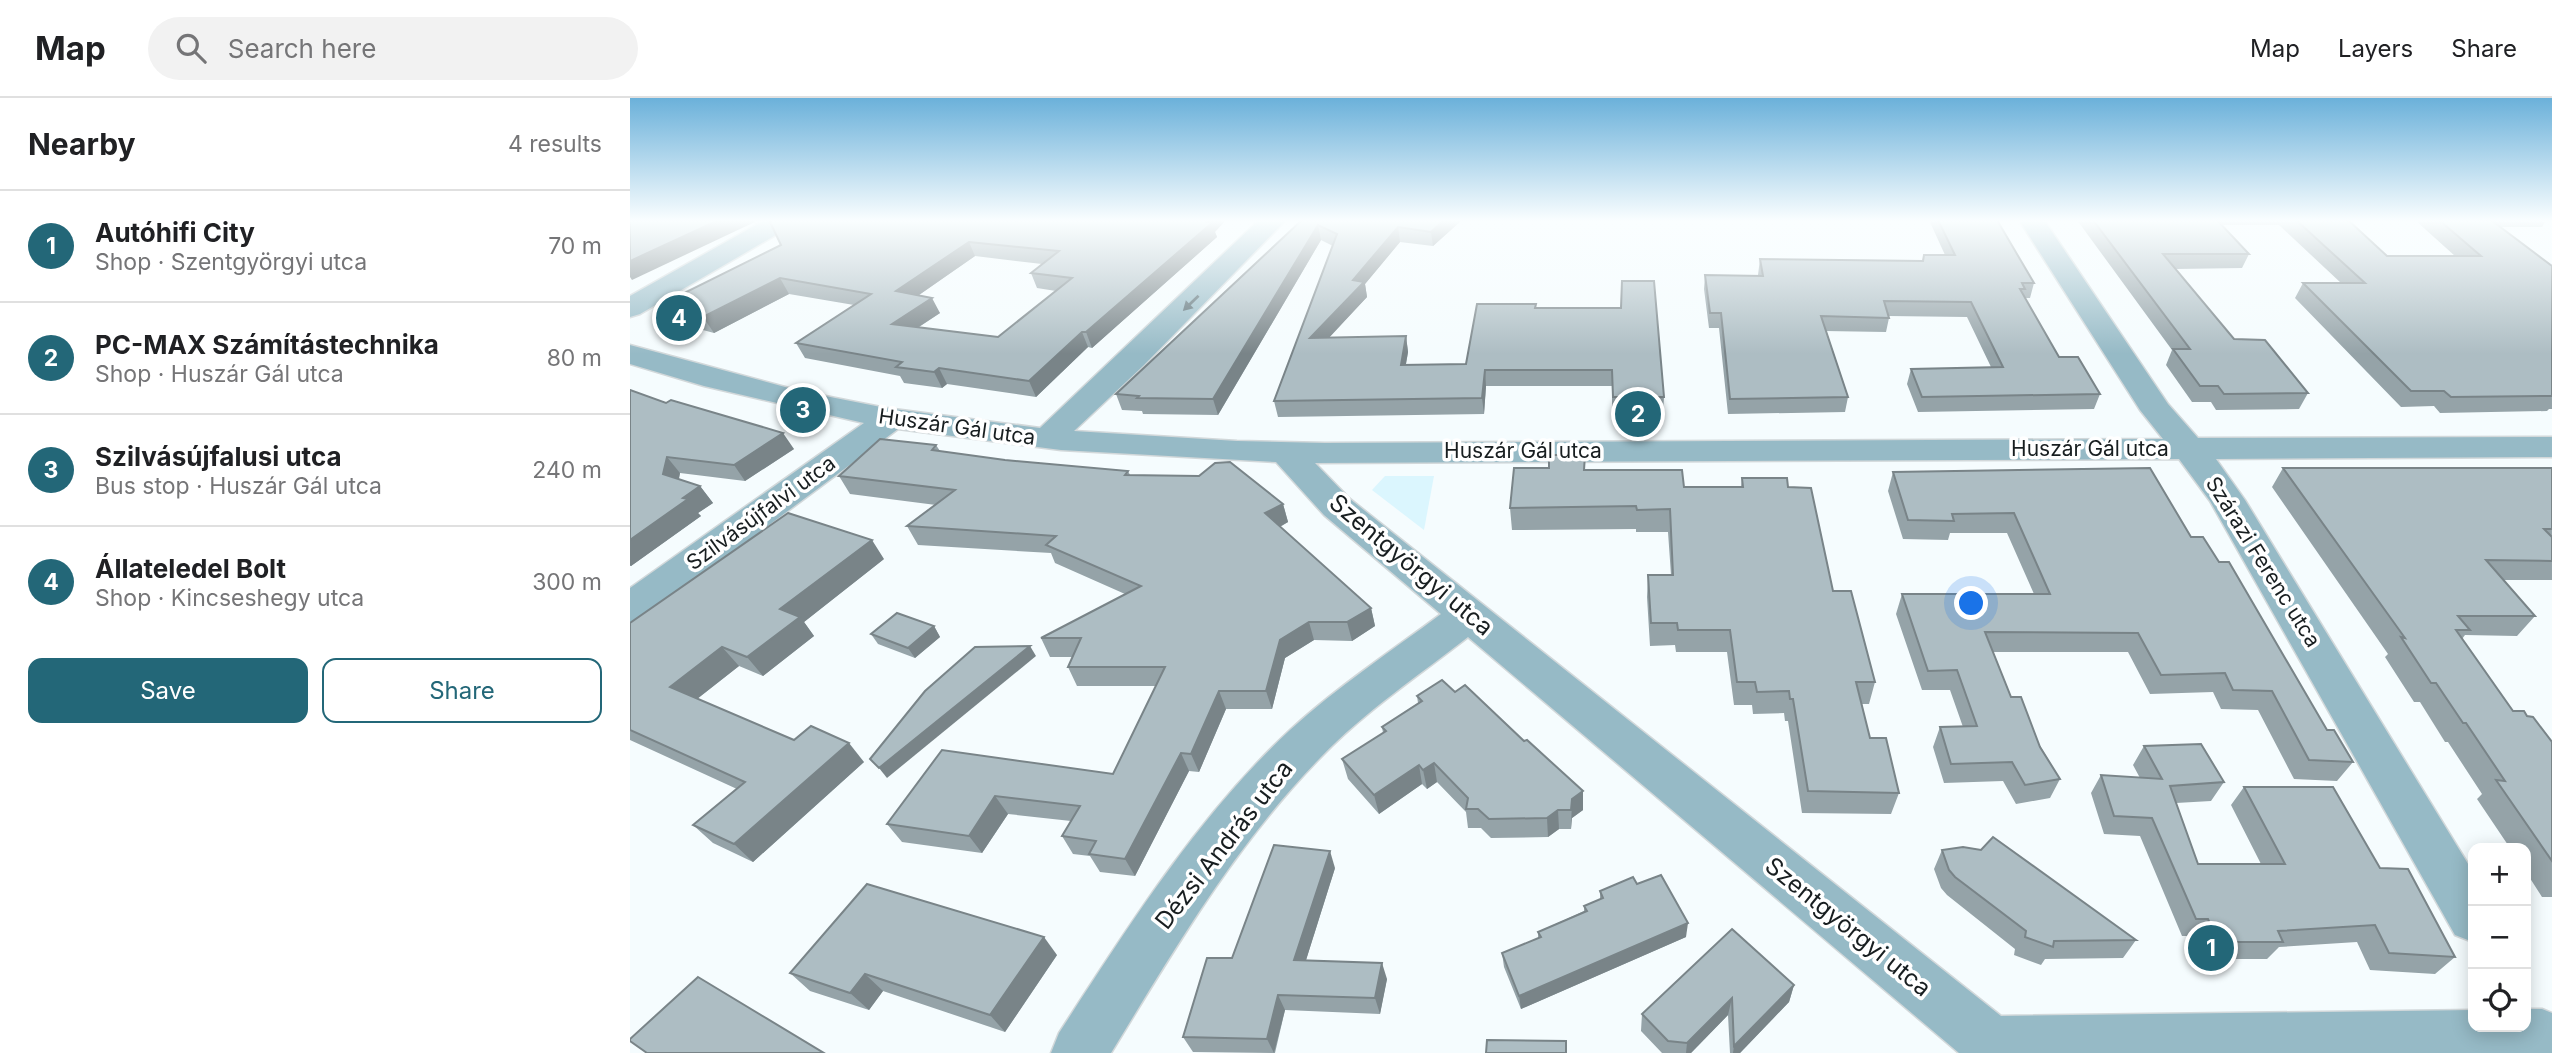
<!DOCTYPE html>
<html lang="en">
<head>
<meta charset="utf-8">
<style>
	:root { --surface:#fff; --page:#f2f2f2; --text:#202124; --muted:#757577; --line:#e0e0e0; --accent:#236778 }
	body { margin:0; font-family:Inter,sans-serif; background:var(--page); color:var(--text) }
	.controls { position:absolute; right:21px; bottom:21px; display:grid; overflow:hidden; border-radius:14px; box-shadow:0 4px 18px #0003 }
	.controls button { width:63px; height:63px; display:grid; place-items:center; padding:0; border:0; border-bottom:2px solid var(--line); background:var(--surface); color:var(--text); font:35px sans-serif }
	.you { position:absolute; left:1342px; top:506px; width:24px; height:24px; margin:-18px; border:5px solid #fff; border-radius:50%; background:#1a73e8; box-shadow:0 0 0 10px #1a73e833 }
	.badge { display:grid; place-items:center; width:46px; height:46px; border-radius:50%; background:var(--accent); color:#fff; font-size:23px; font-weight:700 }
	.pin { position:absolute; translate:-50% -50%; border:4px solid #fff; box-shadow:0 2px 7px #0006 }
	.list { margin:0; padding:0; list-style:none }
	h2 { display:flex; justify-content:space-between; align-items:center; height:91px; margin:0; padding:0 28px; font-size:30px }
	h2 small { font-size:23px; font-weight:400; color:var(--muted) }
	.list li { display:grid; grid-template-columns:46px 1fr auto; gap:21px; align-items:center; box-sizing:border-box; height:112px; padding:0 28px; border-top:2px solid var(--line) }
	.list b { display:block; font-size:26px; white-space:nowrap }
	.list p { margin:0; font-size:23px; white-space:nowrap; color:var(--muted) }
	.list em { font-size:23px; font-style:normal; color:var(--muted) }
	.actions { display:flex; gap:14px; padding:21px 28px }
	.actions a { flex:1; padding:16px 0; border:2px solid var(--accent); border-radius:14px; text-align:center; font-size:24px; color:var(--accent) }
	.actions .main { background:var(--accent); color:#fff }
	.icon { flex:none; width:38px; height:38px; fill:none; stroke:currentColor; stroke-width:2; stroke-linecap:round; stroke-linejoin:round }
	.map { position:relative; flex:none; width:1922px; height:955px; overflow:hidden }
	header { display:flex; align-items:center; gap:42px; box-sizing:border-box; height:98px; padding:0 35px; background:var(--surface); border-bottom:2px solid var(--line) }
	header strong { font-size:33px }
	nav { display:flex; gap:38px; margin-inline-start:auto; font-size:24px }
	.search { width:490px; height:63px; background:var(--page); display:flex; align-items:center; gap:18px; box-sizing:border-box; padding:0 24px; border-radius:38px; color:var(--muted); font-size:26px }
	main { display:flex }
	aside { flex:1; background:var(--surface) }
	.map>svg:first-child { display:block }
	.built { fill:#dbf6fe }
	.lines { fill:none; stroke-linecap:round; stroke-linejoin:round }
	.minor-casing { stroke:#d2d8da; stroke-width:3 }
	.minor { fill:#96bac6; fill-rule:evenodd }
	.wall { fill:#95a3a8; fill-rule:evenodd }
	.shaded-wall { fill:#798488 }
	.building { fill:#adbdc3; stroke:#798488; stroke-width:2; fill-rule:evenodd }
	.oneway { fill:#576c73 }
	.labels { text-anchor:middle; stroke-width:7; stroke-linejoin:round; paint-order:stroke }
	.street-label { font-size:21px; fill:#181e20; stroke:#fff }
	.near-street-label { font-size:24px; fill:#181e20; stroke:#fff }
</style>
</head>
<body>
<header>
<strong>Map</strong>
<div class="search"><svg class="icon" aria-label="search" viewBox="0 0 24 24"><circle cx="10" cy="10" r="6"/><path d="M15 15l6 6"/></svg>Search here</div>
<nav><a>Map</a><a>Layers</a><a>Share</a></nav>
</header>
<main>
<aside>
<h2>Nearby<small>4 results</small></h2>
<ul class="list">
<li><span class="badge">1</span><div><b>Autóhifi City</b><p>Shop · Szentgyörgyi utca</p></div><em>70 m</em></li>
<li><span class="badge">2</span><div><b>PC-MAX Számítástechnika</b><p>Shop · Huszár Gál utca</p></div><em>80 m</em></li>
<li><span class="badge">3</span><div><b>Szilvásújfalusi utca</b><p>Bus stop · Huszár Gál utca</p></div><em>240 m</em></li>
<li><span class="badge">4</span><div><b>Állateledel Bolt</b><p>Shop · Kincseshegy utca</p></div><em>300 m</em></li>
</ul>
<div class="actions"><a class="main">Save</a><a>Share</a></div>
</aside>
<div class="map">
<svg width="1922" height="955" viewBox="0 0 1922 955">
	<rect width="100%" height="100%" fill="#f5fcfe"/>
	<!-- built -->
	<polygon class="built" points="755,378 804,378 794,432 742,392"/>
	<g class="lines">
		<defs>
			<g id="minor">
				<polygon points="135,122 166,122 163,127 10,216 0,219 0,198"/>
				<path d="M629 122H656L514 267 444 333 607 343 695 345 1533 341 1510 312 1389 122H1414L1538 306 1568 340 1922 339V359L1586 361 1615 402 1843 774V844L1825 837 1580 403 1549 361 685 365 720 401 1371 918 1843 912V929H1896V911H1912L1922 915V955H1329L838 539C788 578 734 614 690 660 605 747 544 852 481 955H421L429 935C498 829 567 719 660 632 707 589 760 554 811 516L694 417 646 364 431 352 268 331 14 520 0 524V490L234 325 74 288 0 266V247L170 293 256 310 410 330Z"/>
			</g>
		</defs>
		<!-- minor casing -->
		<use href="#minor" class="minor-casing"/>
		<!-- minor -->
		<use href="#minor" class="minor"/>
	</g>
	<!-- wall -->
	<g class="wall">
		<polygon points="670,122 832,122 803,148 770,144 735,186 737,199 698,240 776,238 778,254 776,266 836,266 906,210 1034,299 1033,315 982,315 982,288 856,288 854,316 648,319 644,303 703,148 691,142 588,317 513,316 512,313 492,312 486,296 670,124"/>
		<polygon points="1299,122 1367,122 1404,185 1400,200 1395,200 1429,259 1470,296 1464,311 1288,314 1277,286 1281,271 1361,269 1337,219 1259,218 1259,220 1256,234 1195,233 1218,299 1215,314 1098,316 1089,230 1079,230 1074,191 1075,177 1128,177 1130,161 1292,163 1294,157 1315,157"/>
		<polygon points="1447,122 1718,122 1757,158 1825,158 1785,122 1916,122 1912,129 1870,129 1922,168 1922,311 1919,311 1917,313 1810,315 1804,308 1771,309 1665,200 1673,185 1711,185 1649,127 1591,127 1619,156 1612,170 1545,171 1604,241 1678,295 1669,311 1586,312 1581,304 1562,304 1536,267 1542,252"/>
		<path d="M585 134 587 139 462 250 458 249 406 299 317 286 312 290 274 285 270 278 175 260 166 245 224 207 159 196 84 235 40 223 30 207 151 147ZM345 158 412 166 401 175 407 190 426 193 368 239 289 229 310 215 289 197Z"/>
		<polygon points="0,292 164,351 115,383 50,375 49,381 70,388 83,405 68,415 71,418 1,468 0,468"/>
		<polygon points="306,347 310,353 375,362 498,373 500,377 653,406 658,424 650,429 741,510 745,528 722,543 684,542 655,560 642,611 596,611 569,674 559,673 505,778 470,774 460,758 443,756 432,738 441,723 378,716 352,755 272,744 257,726 312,652 483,676 526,588 447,588 438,569 443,559 420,559 411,540 495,496 425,465 421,455 288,447 277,428 306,407 220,396 209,378"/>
		<polygon points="919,370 955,372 1054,389 1111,389 1112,380 1158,389 1203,493 1245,584 1239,606 1232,606 1240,640 1269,695 1261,716 1172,715 1158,623 1155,623 1154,615 1123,616 1122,607 1104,607 1097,554 1046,554 1045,547 1020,548 1017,499 1018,477 1041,477 1038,434 1006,434 1006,431 882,432 880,410"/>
		<polygon points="1653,370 1922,370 1922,482 1873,482 1905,518 1887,538 1835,537 1832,541 1883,613 1897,618 1922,644 1922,799 1912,799 1896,774 1896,750 1880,750 1847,701 1852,696 1818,644 1815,644 1790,604 1784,604 1755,559 1758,556 1642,389"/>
		<polygon points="1263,374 1561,439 1697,632 1723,664 1707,683 1664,681 1628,612 1591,611 1583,594 1520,596 1498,554 1363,554 1381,599 1430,681 1420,700 1386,706 1373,683 1314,685 1303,649 1310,629 1333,629 1320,592 1292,592 1266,516 1272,496 1404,496 1377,435 1320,435 1318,442 1273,441 1258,393"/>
		<polygon points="254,461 174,524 184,538 133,578 109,568 67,601 164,642 234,664 123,764 83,745 63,727 107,691 0,642 0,525"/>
		<polygon points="304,528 310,539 285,560 248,546 241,536"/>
		<polygon points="787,598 953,712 942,720 941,731 929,731 918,739 861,740 851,730 838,730 836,714 807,684 797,691 792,686 749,716 718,681 712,661 753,635 752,629 788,605"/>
		<polygon points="1514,648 1594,684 1581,703 1546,705 1568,766 1631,766 1601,707 1614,689 1750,770 1825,859 1805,876 1740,872 1727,844 1649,849 1637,861 1574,861 1564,838 1552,838 1510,738 1474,736 1461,695 1471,677 1510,680 1503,667"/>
		<polygon points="1312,752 1506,842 1493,860 1415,861 1411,867 1384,857 1385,851 1317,797 1311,790 1304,771"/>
		<polygon points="705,770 676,862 757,881 750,916 655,912 645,955 563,954 553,939 602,860"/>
		<polygon points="1007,786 1056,839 891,911 874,869 872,855 908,840 908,834 954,813 954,808 970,802 970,793"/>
		<polygon points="427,857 375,934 253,893 239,912 180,893 160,875"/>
		<polygon points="1164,887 1159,904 1110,955 1100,955 1098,917 1061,955 1032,955 1011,933 1012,916"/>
	</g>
	<!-- shaded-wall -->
	<g class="shaded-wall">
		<polygon points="89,122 129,122 2,182 0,179 0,163"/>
		<polygon points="578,122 596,122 585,134 587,139 462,250 456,234"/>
		<polygon points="814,122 832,122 803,148 801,134"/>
		<polygon points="688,127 691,142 588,317 583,301"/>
		<polygon points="768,129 770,144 735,186 737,199 684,256 680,240 723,182"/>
		<polygon points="339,144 345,158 273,208 266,193"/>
		<polygon points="150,180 159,196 84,235 73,219"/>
		<polygon points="302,200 310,215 270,241 262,226"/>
		<polygon points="452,234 458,249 406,299 399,283"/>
		<polygon points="776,238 778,254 773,282 771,267"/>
		<polygon points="309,270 317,286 312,290 304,274"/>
		<polygon points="855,272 856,288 854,316 852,300"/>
		<polygon points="153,335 164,351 115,383 104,367"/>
		<polygon points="37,359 50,375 46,393 33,376"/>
		<polygon points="70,388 83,405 68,415 71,418 1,468 0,467 0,442 53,400"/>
		<polygon points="653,406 658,424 640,434 635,415"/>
		<polygon points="242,442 254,461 174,524 184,538 133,578 117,559 150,511"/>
		<polygon points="741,510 745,528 722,543 717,524"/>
		<polygon points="679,524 684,542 655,560 642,611 636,593 650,542"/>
		<polygon points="304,528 310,539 285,560 278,550"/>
		<polygon points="400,548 406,558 257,680 249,670"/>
		<polygon points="92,549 109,568 58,608 40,589"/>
		<polygon points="589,593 596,611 569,674 561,656"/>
		<polygon points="219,645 234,664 123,764 104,746"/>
		<polygon points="551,655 559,673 505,778 495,761"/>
		<polygon points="804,665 807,684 797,691 793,672"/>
		<polygon points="789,667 792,686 749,716 744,697"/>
		<polygon points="953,693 953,712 942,720 941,731 942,701"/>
		<polygon points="365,698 378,716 352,755 339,738"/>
		<polygon points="928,712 929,731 918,739 917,720"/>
		<polygon points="700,753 705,770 671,878 664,862"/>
		<polygon points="1058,825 1056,839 891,911 889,898"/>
		<polygon points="414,839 427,857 375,934 360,917"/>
		<polygon points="752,865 757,881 750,916 745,900"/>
		<polygon points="235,876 253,893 239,912 220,895"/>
		<polygon points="1164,887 1159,904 1110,955 1103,955 1104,948"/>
		<polygon points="648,897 655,912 644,955 637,941"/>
		<polygon points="1102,900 1098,917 1061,955 1056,955 1057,945"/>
	</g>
	<!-- building -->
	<g class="building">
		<polygon points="0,122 89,122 0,163"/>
		<path d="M143 122H578L577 124H583L456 234H452L399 283 309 270 304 274 266 269 272 264 166 245 241 196 150 180 73 219 30 207 151 147 140 124ZM339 144 429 153 401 175 442 180 368 239 262 226 302 200 266 193Z"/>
		<polygon points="672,122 814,122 801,134 768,129 723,182 734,184 680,240 776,238 771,267 836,266 847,206 906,206 905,210 991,210 992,183 1024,183 1034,299 983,299 982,272 855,272 852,300 644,303 707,136 688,127 583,301 507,300 509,298 486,296"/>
		<polygon points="1308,122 1367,122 1404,185 1392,185 1395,191 1390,191 1429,259 1448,259 1470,296 1292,299 1281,271 1373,269 1341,204 1254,203 1259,220 1191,218 1218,299 1100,301 1091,215 1080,215 1075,177 1133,178 1130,161 1293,163 1294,157 1325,157"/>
		<polygon points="1463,122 1587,122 1619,156 1533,156 1604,241 1635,242 1678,295 1594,296 1588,288 1570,288 1543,251 1560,251"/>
		<polygon points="1666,122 1718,122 1757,158 1851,158 1809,122 1861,122 1922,168 1922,298 1821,299 1814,293 1781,293 1673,185 1735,185"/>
		<polygon points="0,292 36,305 41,302 153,335 104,367 37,359 33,376 70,388 53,400 58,401 0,442"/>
		<polygon points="250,341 306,347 302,352 375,362 498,373 495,377 569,378 585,365 600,364 653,406 635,415 741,510 717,524 679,524 650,542 636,593 589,593 561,656 551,655 495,761 459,756 466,743 432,738 450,708 365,698 339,738 257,726 312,652 483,676 535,569 438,569 451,540 411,540 511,488 416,447 426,438 277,428 325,392 209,378"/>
		<polygon points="919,357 955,357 954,372 1052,372 1054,389 1113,389 1112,380 1157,380 1158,389 1181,390 1203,493 1221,493 1245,584 1226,584 1240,640 1256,640 1269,695 1178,693 1163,601 1160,601 1159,593 1127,594 1125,584 1107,584 1100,532 1048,532 1047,525 1021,525 1018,477 1043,477 1040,411 1007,412 1006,408 880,410 884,370 919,370"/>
		<polygon points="1520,370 1561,439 1573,439 1589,464 1599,464 1697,632 1704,632 1723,664 1679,662 1642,593 1603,592 1595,575 1531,577 1508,535 1355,534 1381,599 1391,599 1410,649 1430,681 1395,687 1382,664 1321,666 1310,629 1347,628 1327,572 1298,573 1272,496 1420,496 1384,415 1322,416 1324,423 1278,422 1263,374"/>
		<polygon points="1653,370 1922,370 1922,431 1914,431 1922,439 1922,463 1856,462 1905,518 1828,518 1840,532 1826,532 1883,613 1894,613 1897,618 1903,619 1922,644 1922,763 1866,682 1875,683 1836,625 1833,625 1806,585 1801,585 1771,539 1775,540"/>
		<polygon points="158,415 242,442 150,511 170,519 117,559 92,549 40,589 164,642 181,628 219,645 104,746 63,727 115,684 0,632 0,525"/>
		<polygon points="267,515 304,528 278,550 241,536"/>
		<polygon points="400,548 249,670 240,661 295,593 345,549"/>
		<polygon points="812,582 825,594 835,587 894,643 897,642 953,693 942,701 941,712 928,712 917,720 859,721 848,711 836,711 838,700 804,665 793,672 789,667 744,697 712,661 756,633 752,629 792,603 787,598"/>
		<polygon points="1571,646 1594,684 1540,688 1568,766 1655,766 1614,689 1703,689 1750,770 1778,771 1825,859 1759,855 1745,827 1648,833 1653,844 1588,844 1578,821 1566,821 1522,720 1484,718 1471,677 1532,681 1514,648"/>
		<polygon points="1363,739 1506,842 1424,843 1423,849 1395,839 1396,833 1325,779 1319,772 1312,752 1333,749 1351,752"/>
		<polygon points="644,747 700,753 664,862 752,865 745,900 648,897 637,941 553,939 577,860 602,860"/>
		<polygon points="1031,777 1058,825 889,898 872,855 911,839 908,834 957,813 954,808 973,800 970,793 1003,779 1007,786"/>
		<polygon points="237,786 414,839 360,917 235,876 220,895 160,875"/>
		<polygon points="1102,831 1164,887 1104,948 1102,900 1057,945 1038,943 1012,916"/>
		<polygon points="68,879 194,955 17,955 0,943 0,941"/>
		<polygon points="857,942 936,943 936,955 856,955"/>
	</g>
	<!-- one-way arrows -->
	<defs><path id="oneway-solid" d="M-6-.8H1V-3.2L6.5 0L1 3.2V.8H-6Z" transform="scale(1.75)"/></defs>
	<use class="oneway" href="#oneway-solid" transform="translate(561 205) rotate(136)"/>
	<!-- sky -->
	<linearGradient id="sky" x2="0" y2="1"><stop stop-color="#6bb1da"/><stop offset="0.48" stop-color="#fafeff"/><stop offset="1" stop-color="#fafeff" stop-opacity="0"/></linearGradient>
	<rect width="1922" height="256" fill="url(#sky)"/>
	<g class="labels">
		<!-- street labels -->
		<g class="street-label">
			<text transform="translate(327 329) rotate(8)" y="7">Huszár Gál utca</text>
			<text x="1460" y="358">Huszár Gál utca</text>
			<text x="893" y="360">Huszár Gál utca</text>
			<text transform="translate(131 415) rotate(-36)" y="7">Szilvásújfalvi utca</text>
			<text transform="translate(1633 464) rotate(58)" y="7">Szárazi Ferenc utca</text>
		</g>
		<!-- near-street labels -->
		<g class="near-street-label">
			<text transform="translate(781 467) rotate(40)" y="8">Szentgyörgyi utca</text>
			<text transform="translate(594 747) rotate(-52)" y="8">Dézsi András utca</text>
			<text transform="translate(1218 829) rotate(39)" y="8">Szentgyörgyi utca</text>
		</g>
	</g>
</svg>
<div class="controls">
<button>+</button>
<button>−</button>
<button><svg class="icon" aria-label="locate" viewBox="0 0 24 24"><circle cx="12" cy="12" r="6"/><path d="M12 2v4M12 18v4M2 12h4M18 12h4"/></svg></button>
</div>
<div class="you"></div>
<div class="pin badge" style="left:1581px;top:850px">1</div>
<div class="pin badge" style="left:1008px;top:316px">2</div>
<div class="pin badge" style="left:173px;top:312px">3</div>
<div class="pin badge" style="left:49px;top:220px">4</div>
</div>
</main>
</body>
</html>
